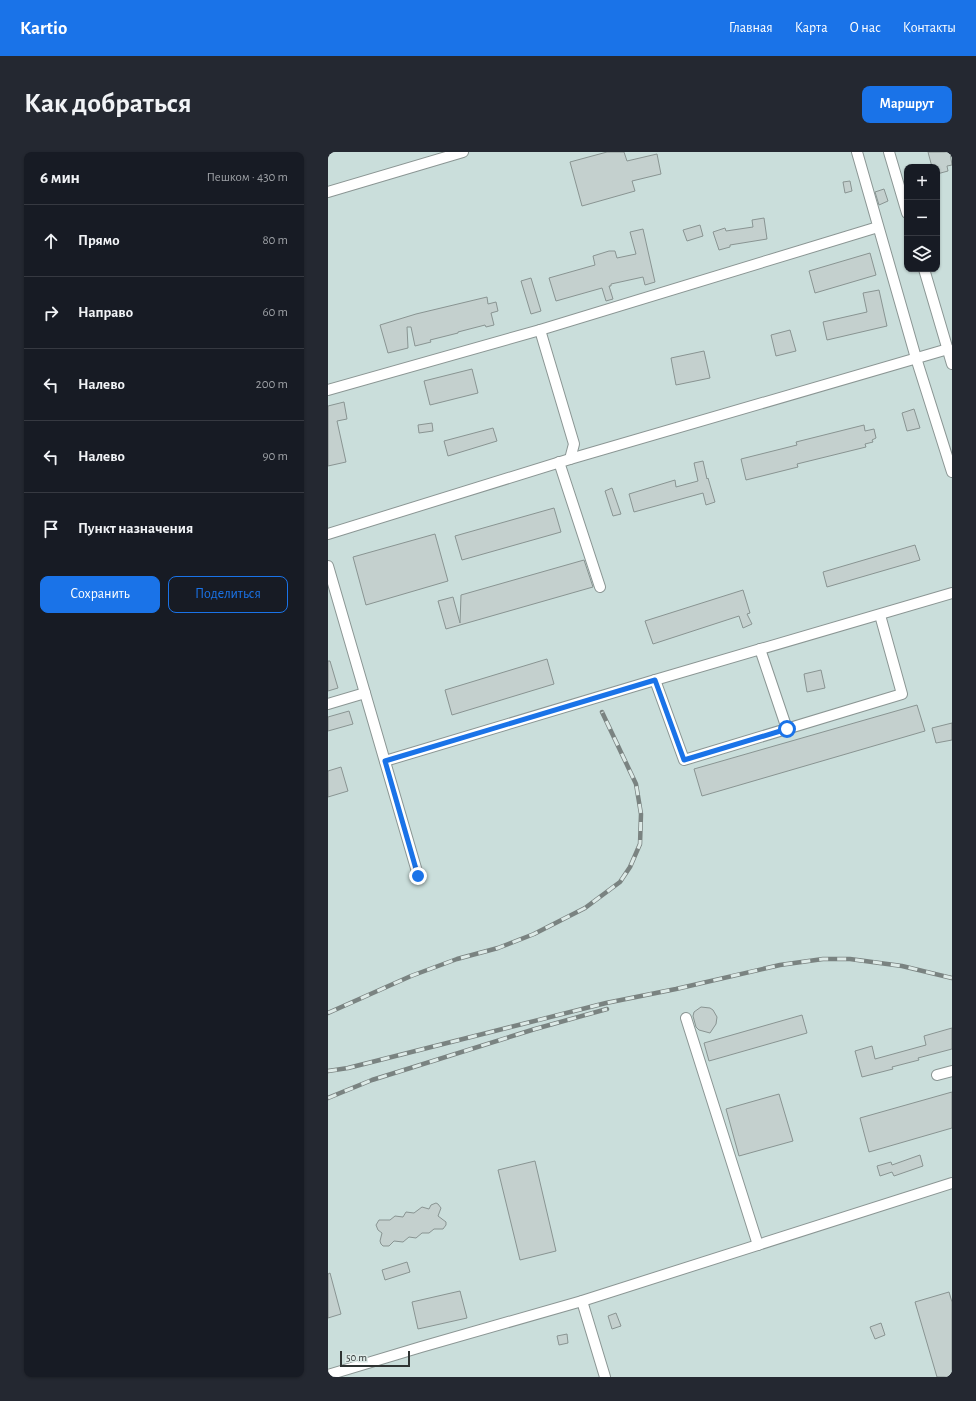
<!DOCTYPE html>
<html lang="ru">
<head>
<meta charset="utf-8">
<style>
	:root { --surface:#171b24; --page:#242831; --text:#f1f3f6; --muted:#9ea1a6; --line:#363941; --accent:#1a73e8 }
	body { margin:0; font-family:"Alegreya Sans",sans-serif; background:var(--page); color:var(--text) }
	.controls { position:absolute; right:12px; top:12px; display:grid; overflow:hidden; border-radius:8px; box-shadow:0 1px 3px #0004 }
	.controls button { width:36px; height:36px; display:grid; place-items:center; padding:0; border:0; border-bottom:1px solid var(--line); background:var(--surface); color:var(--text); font:20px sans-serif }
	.scale { position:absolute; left:12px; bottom:10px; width:70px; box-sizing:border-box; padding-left:4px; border:2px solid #2e3332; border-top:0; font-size:11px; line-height:14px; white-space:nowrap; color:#2e3332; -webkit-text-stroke:3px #ddeae7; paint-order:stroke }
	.stop { position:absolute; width:12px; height:12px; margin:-9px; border:3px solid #1a73e8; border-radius:50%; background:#fff }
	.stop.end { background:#1a73e8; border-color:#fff; box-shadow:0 1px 4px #0008 }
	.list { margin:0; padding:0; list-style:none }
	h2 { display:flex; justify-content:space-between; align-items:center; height:52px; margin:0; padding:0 16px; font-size:17px }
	h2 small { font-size:13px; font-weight:400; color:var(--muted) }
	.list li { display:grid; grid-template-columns:26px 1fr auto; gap:12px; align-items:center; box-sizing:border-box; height:72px; padding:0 16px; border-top:1px solid var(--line) }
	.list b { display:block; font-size:15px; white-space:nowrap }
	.list em { font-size:13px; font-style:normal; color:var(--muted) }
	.actions { display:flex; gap:8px; padding:12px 16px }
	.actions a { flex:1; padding:9px 0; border:1px solid var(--accent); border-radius:8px; text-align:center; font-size:14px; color:var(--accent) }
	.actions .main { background:var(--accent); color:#fff }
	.icon { flex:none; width:22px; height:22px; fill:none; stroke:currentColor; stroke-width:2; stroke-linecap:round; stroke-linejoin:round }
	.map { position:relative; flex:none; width:624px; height:1225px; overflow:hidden; border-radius:8px }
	header { display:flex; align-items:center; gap:24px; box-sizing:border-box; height:56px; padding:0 20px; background:var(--accent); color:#fff }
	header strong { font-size:19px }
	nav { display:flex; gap:22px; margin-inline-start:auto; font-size:14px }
	.intro { display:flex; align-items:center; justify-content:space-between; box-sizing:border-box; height:96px; padding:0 24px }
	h1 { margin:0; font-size:28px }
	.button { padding:10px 18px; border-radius:8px; background:var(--accent); color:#fff; font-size:14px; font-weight:700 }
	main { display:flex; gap:24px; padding:0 24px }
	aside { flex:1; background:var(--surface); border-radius:8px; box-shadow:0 1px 3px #0004 }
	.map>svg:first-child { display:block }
	.built { fill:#cadedb; fill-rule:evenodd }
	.building { fill:#c4d0ce; stroke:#899492 }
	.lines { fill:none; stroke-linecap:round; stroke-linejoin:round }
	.minor-casing { stroke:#8b9694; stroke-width:12 }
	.minor { stroke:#fff; stroke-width:10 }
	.rail-casing { stroke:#7a8381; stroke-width:4.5 }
	.rail { stroke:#ddeae7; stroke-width:3; stroke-dasharray:9; stroke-linecap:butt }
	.route { stroke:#1a73e8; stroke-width:5 }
</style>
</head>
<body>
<header>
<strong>Kartio</strong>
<nav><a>Главная</a><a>Карта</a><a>О нас</a><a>Контакты</a></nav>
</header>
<div class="intro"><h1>Как добраться</h1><a class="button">Маршрут</a></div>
<main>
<aside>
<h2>6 мин<small>Пешком · 430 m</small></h2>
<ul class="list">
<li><svg class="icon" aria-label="ahead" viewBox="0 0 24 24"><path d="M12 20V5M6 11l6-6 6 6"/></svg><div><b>Прямо</b></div><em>80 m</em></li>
<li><svg class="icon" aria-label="right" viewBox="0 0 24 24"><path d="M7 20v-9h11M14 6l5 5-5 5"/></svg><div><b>Направо</b></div><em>60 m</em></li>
<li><svg class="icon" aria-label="left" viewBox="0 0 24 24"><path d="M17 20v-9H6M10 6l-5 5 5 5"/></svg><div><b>Налево</b></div><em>200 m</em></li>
<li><svg class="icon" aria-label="left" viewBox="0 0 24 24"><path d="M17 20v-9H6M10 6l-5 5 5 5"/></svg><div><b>Налево</b></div><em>90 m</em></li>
<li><svg class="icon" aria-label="arrive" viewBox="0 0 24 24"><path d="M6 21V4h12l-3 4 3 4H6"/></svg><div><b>Пункт назначения</b></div></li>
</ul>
<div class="actions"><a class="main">Сохранить</a><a>Поделиться</a></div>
</aside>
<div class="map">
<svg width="624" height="1225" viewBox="0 0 624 1225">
	<rect width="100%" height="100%" fill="#ddeae7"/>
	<!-- built -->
	<path class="built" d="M0 0H624V1225H0ZM579 15H609V117H579Z"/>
	<!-- building -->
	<g class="building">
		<polygon points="279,0 296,0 299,9 329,2 333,22 304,29 307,39 254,54 242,10"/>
		<polygon points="600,0 622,0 624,13 619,14 620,19 609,22 609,15 604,15"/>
		<polygon points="522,29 524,39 517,41 515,30"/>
		<polygon points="556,37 560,49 551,53 547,40"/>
		<polygon points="436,66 439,87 402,93 402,95 391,98 385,80 397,76 398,79 425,75 424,68"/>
		<polygon points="372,73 375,84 359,89 355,78"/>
		<polygon points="315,77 327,130 317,133 315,125 283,132 283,134 281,134 285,147 278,149 274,136 228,149 221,126 267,113 265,104 281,99 287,99 289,106 308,102 302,80"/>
		<polygon points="542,101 548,123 487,141 481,119"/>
		<polygon points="203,126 213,159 203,162 193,129"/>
		<polygon points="551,138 559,174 499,188 495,170 539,160 535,141"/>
		<polygon points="159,145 160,152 168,150 170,159 163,161 166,173 158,175 157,173 130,180 130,181 102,188 103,190 87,194 83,175 79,175 80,196 60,201 52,173 88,162"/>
		<polygon points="462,178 468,199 448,204 443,183"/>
		<polygon points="376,199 382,226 348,233 343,206"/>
		<polygon points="144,217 150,241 102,253 96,229"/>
		<polygon points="16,250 19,267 9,269 18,310 0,314 0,254"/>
		<polygon points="586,257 592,276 579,279 574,261"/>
		<polygon points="104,271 105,279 91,281 90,273"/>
		<polygon points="536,273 537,279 546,277 548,286 544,288 545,290 537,292 538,295 469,312 470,315 418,328 413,307 469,293 468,290"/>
		<polygon points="165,276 169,289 120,304 116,289"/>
		<polygon points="375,309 379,327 380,326 387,350 378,353 375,341 306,360 301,342 347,328 348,335 370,329 366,311"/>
		<polygon points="284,336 293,362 285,364 277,339"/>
		<polygon points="226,356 233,380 134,408 127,384"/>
		<polygon points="107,382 120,429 38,453 25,405"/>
		<polygon points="587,393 592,408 499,435 495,420"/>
		<polygon points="256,408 265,435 118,477 110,449 125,445 132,471 133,443"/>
		<polygon points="415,438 422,461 419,462 424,472 415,476 411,464 325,492 317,469"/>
		<polygon points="219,507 226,532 124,563 117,538"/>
		<polygon points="0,509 2,509 10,536 0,539"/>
		<polygon points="493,518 497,536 479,540 476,522"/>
		<polygon points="589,553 597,579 374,644 366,617"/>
		<polygon points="21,559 25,572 0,579 0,565"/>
		<polygon points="624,571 624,588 608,591 604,576"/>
		<polygon points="13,615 20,639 0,645 0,619"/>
		<polygon points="373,855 382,856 385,858 389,865 388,872 382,881 371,878 368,875 365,864 366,860"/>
		<polygon points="474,863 479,881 381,909 376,891"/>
		<polygon points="624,876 624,897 590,906 591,908 564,915 565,917 534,925 527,899 544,894 547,907 598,893 596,884"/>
		<polygon points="624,940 624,976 541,1000 532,966"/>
		<polygon points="451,942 465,989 411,1004 398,957"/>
		<polygon points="592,1003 595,1014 566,1024 564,1020 552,1024 549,1014 563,1010 564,1013"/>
		<polygon points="207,1009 228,1099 192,1108 170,1018"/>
		<polygon points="108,1051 110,1052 113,1056 110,1064 118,1070 118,1073 115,1077 106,1077 101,1081 94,1081 88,1086 81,1085 75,1090 66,1089 61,1094 55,1094 53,1092 52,1089 54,1081 50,1078 48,1073 51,1068 62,1068 67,1064 75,1065 78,1060 86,1061 94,1055 101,1057 103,1053"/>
		<polygon points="79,1110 82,1120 57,1128 54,1118"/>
		<polygon points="2,1121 13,1162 0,1166 0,1122"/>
		<polygon points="132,1139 139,1166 90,1177 84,1150"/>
		<polygon points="621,1140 624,1150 624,1225 609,1225 587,1150"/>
		<polygon points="288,1161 293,1174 284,1177 280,1164"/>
		<polygon points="553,1171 557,1183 547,1187 542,1175"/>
		<polygon points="239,1182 240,1191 231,1193 229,1184"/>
	</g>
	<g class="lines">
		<defs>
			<g id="minor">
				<polyline points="529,0 588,206 624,320"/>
				<polyline points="561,0 579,61"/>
				<polyline points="0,40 135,0"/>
				<polyline points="596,117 624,212"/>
				<polyline points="212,178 246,292 242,307"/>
				<polyline points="0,238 212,178 550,75"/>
				<polyline points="231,310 272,435"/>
				<polyline points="0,382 242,307 620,197"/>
				<polyline points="0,414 90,723"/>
				<polyline points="432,497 459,577"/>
				<polyline points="327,528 356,608 574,542 552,463"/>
				<polyline points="0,552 37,541"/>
				<polyline points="57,609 327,528 624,441"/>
				<polyline points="358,866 430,1093"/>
				<polyline points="609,923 624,919"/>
				<polyline points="254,1149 277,1225"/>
				<polyline points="0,1223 93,1195 254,1149 624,1031"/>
			</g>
		</defs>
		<!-- minor casing -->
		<use href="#minor" class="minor-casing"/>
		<!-- minor -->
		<use href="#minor" class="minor"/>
		<defs>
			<g id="rail">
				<polyline points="0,861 83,824 129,807 170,796 206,782 257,756 292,730 302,715 312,692 313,662 308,632 274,560"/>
				<polyline points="0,919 20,916 278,851 348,837 452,813 495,807 522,807 574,814 624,826"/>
				<polyline points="0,946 44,928 207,877 279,857"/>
			</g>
		</defs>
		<!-- rail casing -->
		<use href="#rail" class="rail-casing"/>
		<!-- rail -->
		<use href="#rail" class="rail"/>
	</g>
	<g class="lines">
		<!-- route -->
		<polyline class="route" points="90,724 57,609 327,528 356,608 459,577"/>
	</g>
</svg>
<div class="controls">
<button>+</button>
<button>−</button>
<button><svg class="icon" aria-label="layers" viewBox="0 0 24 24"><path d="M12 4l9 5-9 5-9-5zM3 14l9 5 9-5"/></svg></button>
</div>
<div class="scale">50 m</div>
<div class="stop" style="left:459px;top:577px"></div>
<div class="stop end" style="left:90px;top:724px"></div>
</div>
</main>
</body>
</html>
